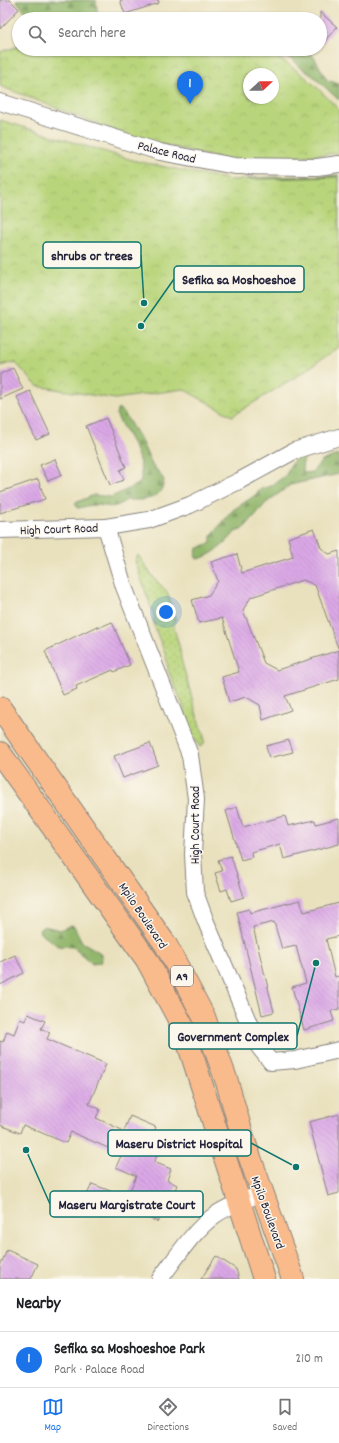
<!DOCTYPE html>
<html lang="en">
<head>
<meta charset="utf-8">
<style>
	:root { --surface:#fff; --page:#f2f2f2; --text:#202124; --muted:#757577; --line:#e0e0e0; --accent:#1a73e8 }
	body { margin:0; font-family:Dekko,sans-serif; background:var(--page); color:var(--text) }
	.compass { position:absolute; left:243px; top:68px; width:36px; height:36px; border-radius:50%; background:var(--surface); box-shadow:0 1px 3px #0004; rotate:68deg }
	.you { position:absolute; left:166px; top:612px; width:14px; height:14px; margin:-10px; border:3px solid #fff; border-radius:50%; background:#1a73e8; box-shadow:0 0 0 6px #1a73e833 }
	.badge { display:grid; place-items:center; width:26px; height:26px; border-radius:50%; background:var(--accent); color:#fff; font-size:13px; font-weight:700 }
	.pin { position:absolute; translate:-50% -33px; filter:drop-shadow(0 1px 2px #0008) }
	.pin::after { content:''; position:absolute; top:21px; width:14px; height:12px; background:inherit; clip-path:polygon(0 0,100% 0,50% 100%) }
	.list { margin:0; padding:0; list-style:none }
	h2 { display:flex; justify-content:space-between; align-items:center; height:52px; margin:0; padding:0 16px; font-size:17px }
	h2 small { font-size:13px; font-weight:400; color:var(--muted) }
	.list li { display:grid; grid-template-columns:26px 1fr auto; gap:12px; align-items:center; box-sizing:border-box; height:56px; padding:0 16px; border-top:1px solid var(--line) }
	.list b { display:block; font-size:15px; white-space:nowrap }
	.list p { margin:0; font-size:13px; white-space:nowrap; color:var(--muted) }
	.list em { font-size:13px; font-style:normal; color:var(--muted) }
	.icon { flex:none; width:22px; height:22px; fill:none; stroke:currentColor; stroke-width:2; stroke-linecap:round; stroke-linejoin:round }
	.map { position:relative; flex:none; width:339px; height:1279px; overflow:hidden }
	.search { position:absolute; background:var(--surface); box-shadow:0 1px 3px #0004; left:12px; right:12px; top:12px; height:44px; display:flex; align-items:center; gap:10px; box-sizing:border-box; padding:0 14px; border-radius:22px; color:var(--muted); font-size:15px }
	.sheet { height:108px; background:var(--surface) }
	nav { display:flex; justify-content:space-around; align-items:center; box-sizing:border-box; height:56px; border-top:1px solid var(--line); background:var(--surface); font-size:11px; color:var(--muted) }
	nav a { display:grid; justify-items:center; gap:2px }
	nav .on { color:var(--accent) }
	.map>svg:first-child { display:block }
	.grass { fill:url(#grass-dots); stroke:#6e7c5c }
	.forest { fill:url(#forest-firs); stroke:#5a6c54 }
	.park { fill:url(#park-crowns); stroke:#6e7c5c; fill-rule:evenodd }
	.building { fill:url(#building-back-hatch) }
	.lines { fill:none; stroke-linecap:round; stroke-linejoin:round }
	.minor-casing { stroke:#86827c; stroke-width:18 }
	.highway-casing { stroke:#86827c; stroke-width:24 }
	.minor { stroke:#fff; stroke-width:16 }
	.highway { stroke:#fabb8c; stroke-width:22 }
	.labels { text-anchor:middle; stroke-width:3; stroke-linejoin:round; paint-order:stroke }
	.shield { fill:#fbf7ec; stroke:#636270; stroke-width:1 }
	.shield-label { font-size:12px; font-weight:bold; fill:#22223b }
	.street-label { font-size:13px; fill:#22223b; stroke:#fbf7ec }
	.leader { fill:none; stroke:#0f766e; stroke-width:1.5 }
	.callout-dot { fill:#0f766e; stroke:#fbf7ec; stroke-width:1.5 }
	.callout { fill:#fbf7ec; stroke:#0f766e; stroke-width:1.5 }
	.callout-label { font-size:14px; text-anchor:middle; font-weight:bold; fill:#22223b }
</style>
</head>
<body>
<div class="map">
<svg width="339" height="1279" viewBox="0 0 339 1279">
	<defs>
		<pattern id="grass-dots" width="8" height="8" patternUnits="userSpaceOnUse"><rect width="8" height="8" fill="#b9d57c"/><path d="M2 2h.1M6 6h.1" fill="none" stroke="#9fb76c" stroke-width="1.8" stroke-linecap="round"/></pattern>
		<pattern id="forest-firs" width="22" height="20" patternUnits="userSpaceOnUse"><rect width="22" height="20" fill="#92b66c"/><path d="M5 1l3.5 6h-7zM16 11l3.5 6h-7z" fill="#77945a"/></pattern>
		<pattern id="park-crowns" width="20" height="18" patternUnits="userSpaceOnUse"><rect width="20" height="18" fill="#b9d57c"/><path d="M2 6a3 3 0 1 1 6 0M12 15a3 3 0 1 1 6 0" fill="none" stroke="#9fb76c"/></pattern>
		<pattern id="building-back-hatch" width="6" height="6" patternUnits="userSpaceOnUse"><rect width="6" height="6" fill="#daa7e6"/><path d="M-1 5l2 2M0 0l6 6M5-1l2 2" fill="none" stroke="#bb8fc6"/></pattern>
	</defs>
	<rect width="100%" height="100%" fill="#fbf7ec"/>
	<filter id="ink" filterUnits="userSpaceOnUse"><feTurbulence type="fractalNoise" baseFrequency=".025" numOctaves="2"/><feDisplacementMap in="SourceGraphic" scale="8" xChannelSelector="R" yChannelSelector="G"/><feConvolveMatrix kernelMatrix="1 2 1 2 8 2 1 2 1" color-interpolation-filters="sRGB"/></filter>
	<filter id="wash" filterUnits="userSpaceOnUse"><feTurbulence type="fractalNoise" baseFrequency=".012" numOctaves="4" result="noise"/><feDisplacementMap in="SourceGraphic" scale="16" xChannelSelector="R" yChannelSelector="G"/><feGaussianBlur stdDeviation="0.9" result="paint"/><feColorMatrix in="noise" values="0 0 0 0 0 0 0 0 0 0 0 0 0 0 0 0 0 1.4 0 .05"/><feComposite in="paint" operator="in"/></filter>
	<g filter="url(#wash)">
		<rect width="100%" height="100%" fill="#e9e1bd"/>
		<!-- grass -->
		<polygon class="grass" points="138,555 154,578 167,592 175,618 174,628 180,649 181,659 200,726 204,734 204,744 200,747 188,728 184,708 168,670 166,656 154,626 154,616 135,561"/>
		<!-- forest -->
		<g class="forest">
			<polygon points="16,0 96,0 98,19 25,19 25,12"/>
			<polygon points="265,49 276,49 289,53 308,52 314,57 327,80 339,84 339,100 313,76 297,65 294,60"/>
			<polygon points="339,175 339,182 241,181 249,178"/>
			<path d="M118 408 124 413 141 441 153 467 157 470 164 480C162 502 142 500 126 500 112 512 107 504 93 505 87 505 83 508 77 508L75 503 94 495 111 497 137 485 141 481C143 452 127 438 116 414Z"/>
			<path d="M306 450 302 467 304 473 312 472 322 461 339 454V474L290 485 266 503 243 529 235 532C227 543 211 557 197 559L195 555 197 549 211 542V536L233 510 254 496 261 489 271 486 286 475 291 464 300 452Z"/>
			<polygon points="71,925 74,926 82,942 99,952 102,957 100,963 92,964 74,947 58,946 40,933 39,930 44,926 60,930"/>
		</g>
		<!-- park -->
		<g class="park">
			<path d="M19 46V49H257C291 61 315 84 339 110V153L234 162 128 136 0 86V52ZM249 74H273V98H249Z"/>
			<polygon points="0,120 136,161 230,180 339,177 339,347 302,373 232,416 183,389 115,399 37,386 15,362 0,366"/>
		</g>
		<g id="blocks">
			<!-- building -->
			<g class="building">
				<polygon points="0,0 10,0 19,9 0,29"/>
				<polygon points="120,0 158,0 159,3 125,14"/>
				<polygon points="320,12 337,27 320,46"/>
				<polygon points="13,368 23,389 0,399 0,374"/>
				<polygon points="30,391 50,434 36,440 17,397"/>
				<polygon points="106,418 126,467 120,470 124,480 110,485 86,426"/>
				<polygon points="55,459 62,475 48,481 40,465"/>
				<polygon points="38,479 45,499 0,513 0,492"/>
				<polygon points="314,529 321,548 329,554 339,551 339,647 338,648 315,585 303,580 251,597 243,610 264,663 277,670 339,650 339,679 285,696 291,710 263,720 260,705 246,697 229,702 222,677 239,672 222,618 199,623 192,600 209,595 218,581 211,562 237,554 242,573 293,557 288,538"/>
				<polygon points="112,622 130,665 114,672 113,670 76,686 77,689 63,695 45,651 97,626 98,628"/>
				<polygon points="289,740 293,752 269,758 266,746"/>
				<polygon points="150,743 158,765 123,778 114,756"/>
				<polygon points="237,807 243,827 285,816 288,826 315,820 316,824 339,818 339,844 284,859 280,844 251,852 252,857 241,860 226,811"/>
				<polygon points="231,856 244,897 231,901 227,889 221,891 215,873 222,871 218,860"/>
				<polygon points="300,900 304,912 339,903 339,936 326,939 335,977 339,976 339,1009 331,1011 334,1021 304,1030 292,987 306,983 296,946 282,949 274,922 253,927 274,1012 262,1015 237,912 249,909 250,913"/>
				<polygon points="15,955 24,973 0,985 0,962"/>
				<polygon points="28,1014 45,1021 41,1029 50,1032 47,1039 106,1064 89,1104 100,1109 96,1118 124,1131 130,1116 156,1127 150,1142 161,1147 154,1162 171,1169 167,1180 177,1185 172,1197 169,1196 158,1222 123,1208 136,1176 116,1167 122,1154 71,1132 66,1143 23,1125 20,1133 0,1125 0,1041 3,1042 7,1031 14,1034 20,1019 25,1021"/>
				<polygon points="339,1114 339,1193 328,1196 309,1122"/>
				<polygon points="92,1184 124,1196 116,1216 83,1203"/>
				<polygon points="7,1250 38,1264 31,1279 0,1279 0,1266"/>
				<polygon points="216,1256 236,1269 239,1279 201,1279"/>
			</g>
		</g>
	</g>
	<g filter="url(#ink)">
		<use href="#blocks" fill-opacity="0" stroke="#86827c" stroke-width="1"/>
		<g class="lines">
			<defs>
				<g id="minor">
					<polyline points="0,102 160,152 235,166 317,167 339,164"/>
					<polyline points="106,527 149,520 190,505 239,481 294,451 339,437"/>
					<polyline points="0,530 106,527 124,587 190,755 196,799 193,854 195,892 206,922 259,1047 271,1062 295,1060 339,1050"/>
					<path d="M160 1279C176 1258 193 1231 215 1215 229 1205 247 1199 263 1193"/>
				</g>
				<g id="highway">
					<polyline points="0,708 166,945 204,1017 227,1082 244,1141 293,1279"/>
					<polyline points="0,753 147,960 183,1027 264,1279"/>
				</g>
			</defs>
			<!-- minor casing -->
			<use href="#minor" class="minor-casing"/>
			<!-- highway casing -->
			<use href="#highway" class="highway-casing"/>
			<!-- minor -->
			<use href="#minor" class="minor"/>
			<!-- highway -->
			<use href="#highway" class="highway"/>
		</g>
	</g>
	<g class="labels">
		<!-- shield labels -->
		<rect class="shield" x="171" y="966" width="22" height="20" rx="3"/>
		<g class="shield-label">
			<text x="182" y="980">A9</text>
		</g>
		<!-- street labels -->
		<g class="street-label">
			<text transform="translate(167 151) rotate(14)" y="5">Palace Road</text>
			<text transform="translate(59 528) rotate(-2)" y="5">High Court Road</text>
			<text transform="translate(194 825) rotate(-90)" y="5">High Court Road</text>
			<text transform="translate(144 915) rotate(56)" y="5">Mpilo Boulevard</text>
			<text transform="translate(269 1212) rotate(70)" y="5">Mpilo Boulevard</text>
		</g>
	</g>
	<!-- callouts -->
	<path class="leader" d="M144 303L141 255M141 326L174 279M316 963L297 1036M296 1167L251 1143M26 1150L50 1204"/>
	<g class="callout-dot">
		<circle cx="144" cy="303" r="4"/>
		<circle cx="141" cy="326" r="4"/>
		<circle cx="316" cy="963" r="4"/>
		<circle cx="296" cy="1167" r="4"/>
		<circle cx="26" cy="1150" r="4"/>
	</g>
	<g class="callout">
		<rect x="43" y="242" width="98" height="26" rx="4"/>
		<rect x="174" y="266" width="130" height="26" rx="4"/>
		<rect x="169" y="1023" width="128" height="26" rx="4"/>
		<rect x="108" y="1130" width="143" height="26" rx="4"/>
		<rect x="50" y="1191" width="153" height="26" rx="4"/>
	</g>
	<g class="callout-label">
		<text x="92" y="260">shrubs or trees</text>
		<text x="239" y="284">Sefika sa Moshoeshoe</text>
		<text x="233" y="1041">Government Complex</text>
		<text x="179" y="1148">Maseru District Hospital</text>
		<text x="127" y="1209">Maseru Margistrate Court</text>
	</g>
</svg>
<svg class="compass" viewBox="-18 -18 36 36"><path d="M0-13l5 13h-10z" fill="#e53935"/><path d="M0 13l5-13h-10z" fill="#757577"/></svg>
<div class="you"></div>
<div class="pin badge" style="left:190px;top:104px">1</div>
<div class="search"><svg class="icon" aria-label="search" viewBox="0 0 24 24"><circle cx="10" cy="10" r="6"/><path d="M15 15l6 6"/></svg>Search here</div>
</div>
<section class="sheet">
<h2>Nearby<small></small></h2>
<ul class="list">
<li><span class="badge">1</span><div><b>Sefika sa Moshoeshoe Park</b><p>Park · Palace Road</p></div><em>210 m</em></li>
</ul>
</section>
<nav>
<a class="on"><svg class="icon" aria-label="map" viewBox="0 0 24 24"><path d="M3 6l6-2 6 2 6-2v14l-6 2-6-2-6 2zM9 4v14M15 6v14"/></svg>Map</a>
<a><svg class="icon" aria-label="directions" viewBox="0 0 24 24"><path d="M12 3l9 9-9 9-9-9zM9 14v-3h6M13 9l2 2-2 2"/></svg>Directions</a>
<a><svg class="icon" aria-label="saved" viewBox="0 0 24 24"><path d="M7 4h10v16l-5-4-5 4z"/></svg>Saved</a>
</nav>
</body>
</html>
